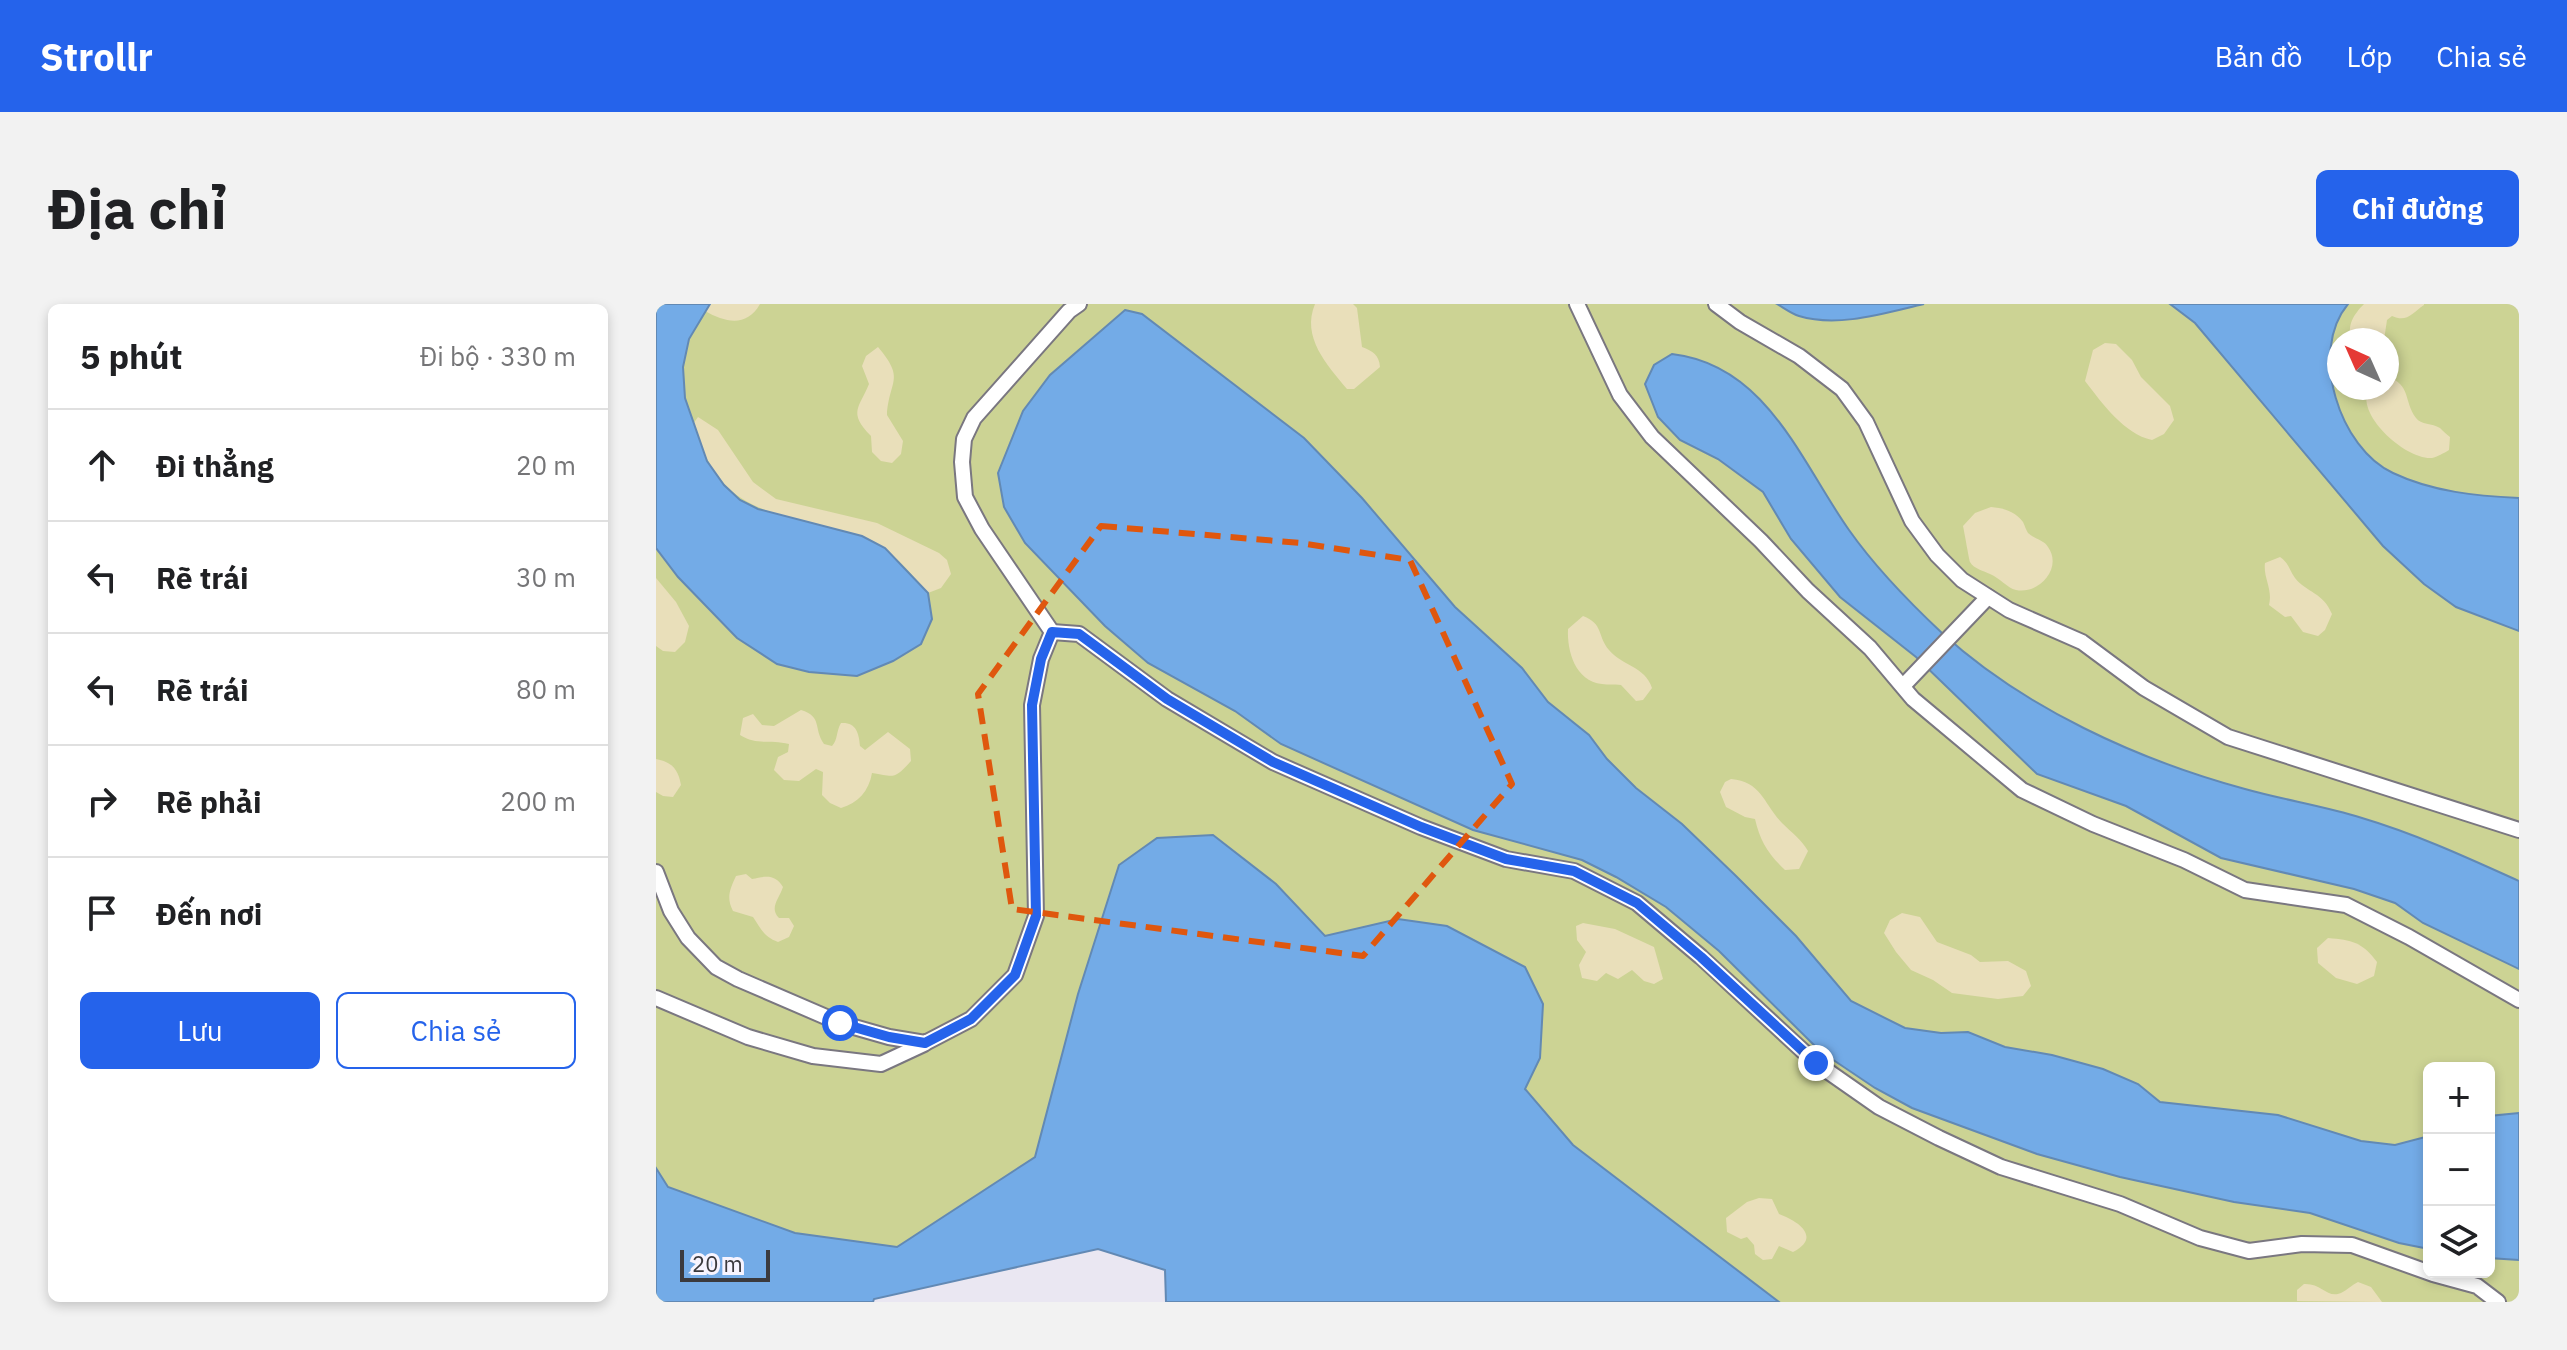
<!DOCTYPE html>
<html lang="vi">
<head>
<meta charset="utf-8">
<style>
	:root { --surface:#fff; --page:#f2f2f2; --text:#202124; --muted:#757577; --line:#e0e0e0; --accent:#2563eb }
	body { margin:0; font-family:"IBM Plex Sans",sans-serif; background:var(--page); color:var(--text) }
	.controls { position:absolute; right:24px; bottom:24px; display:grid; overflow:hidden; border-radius:12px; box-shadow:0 4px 12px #0003 }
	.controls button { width:72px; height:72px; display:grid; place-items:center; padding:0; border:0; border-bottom:2px solid var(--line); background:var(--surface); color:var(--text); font:40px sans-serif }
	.compass { position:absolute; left:1671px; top:24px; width:72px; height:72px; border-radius:50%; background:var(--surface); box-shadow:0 4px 12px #0003; rotate:315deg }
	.scale { position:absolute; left:24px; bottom:20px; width:90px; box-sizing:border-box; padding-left:8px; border:4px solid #3b3a3e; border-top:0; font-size:22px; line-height:28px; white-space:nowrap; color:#3b3a3e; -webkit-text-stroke:6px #f7f4ff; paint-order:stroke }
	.stop { position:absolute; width:24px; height:24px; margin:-18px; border:6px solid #2563eb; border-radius:50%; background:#fff }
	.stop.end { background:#2563eb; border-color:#fff; box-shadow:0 2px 8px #0008 }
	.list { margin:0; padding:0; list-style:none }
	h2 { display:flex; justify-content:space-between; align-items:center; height:104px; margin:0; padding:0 32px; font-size:34px }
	h2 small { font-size:26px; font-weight:400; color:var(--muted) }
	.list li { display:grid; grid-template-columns:52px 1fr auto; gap:24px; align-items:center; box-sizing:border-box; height:112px; padding:0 32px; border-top:2px solid var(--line) }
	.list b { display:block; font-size:30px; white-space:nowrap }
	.list em { font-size:26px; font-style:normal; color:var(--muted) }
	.actions { display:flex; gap:16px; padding:24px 32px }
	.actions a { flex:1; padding:18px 0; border:2px solid var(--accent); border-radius:12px; text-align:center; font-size:28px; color:var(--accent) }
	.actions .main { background:var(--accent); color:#fff }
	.icon { flex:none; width:44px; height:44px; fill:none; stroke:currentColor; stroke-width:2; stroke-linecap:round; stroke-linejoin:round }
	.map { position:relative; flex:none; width:1863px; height:998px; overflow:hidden; border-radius:12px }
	header { display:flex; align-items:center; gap:48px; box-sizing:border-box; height:112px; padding:0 40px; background:var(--accent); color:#fff }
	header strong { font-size:38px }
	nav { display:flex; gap:44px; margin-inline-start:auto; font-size:28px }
	.intro { display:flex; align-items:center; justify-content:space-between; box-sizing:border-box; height:192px; padding:0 48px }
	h1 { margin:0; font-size:56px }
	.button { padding:20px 36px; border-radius:12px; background:var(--accent); color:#fff; font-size:28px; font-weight:700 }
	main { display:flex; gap:48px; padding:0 48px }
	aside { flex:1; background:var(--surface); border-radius:12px; box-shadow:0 4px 12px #0003 }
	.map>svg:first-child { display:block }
	.green { fill:#ccd394; fill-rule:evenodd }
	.sand { fill:#e9dfba }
	.water { fill:#73abe7; stroke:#6289b4; stroke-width:2 }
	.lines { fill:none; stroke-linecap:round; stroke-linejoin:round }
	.lane-casing { stroke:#7a7780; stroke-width:18 }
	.lane { stroke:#fff; stroke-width:14 }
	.route { stroke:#2563eb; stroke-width:10 }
	.marked { fill:none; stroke:#df570e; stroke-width:6; stroke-dasharray:16 10; stroke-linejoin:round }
</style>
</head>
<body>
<header>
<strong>Strollr</strong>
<nav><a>Bản đồ</a><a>Lớp</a><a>Chia sẻ</a></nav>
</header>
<div class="intro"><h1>Địa chỉ</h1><a class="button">Chỉ đường</a></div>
<main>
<aside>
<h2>5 phút<small>Đi bộ · 330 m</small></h2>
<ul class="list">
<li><svg class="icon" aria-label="ahead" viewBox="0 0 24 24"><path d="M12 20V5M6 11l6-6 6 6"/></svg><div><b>Đi thẳng</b></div><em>20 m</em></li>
<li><svg class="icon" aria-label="left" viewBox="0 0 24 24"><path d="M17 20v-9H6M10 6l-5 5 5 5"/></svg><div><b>Rẽ trái</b></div><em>30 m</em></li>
<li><svg class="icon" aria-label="left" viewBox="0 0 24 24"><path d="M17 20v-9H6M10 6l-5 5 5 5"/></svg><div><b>Rẽ trái</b></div><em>80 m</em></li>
<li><svg class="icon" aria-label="right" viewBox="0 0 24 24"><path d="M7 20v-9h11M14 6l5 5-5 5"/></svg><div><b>Rẽ phải</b></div><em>200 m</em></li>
<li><svg class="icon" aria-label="arrive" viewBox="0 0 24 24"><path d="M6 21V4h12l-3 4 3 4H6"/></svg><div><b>Đến nơi</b></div></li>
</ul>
<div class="actions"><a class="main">Lưu</a><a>Chia sẻ</a></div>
</aside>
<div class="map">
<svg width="1863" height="998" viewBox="0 0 1863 998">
	<rect width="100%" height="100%" fill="#eae7f2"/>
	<!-- green -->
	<path class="green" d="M0 0H1863V998H510L509 966 442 945 218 995 217 998H0ZM1683 36H1731V84H1683ZM1773 764H1833V968H1773Z"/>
	<!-- sand -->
	<g class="sand">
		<path d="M54 0H104C91 23 70 19 49 7Z"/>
		<path d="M659 0H697L701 4 706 43C717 47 723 51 724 63L698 85H691C671 61 645 33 659 0Z"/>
		<path d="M1708 0H1768V1C1756 9 1751 19 1736 12L1731 16 1728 36H1696C1690 22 1698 10 1708 0Z"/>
		<path d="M1449 39 1460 40 1476 56 1485 73 1514 102 1518 116 1508 130 1496 136C1468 130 1446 99 1429 77L1437 46Z"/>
		<path d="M222 43C250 76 233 76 231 111L247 137 245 150 236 159 225 157 216 148 215 132C191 108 204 103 213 80L206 62 210 52Z"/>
		<path d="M1731 72C1756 82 1747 96 1760 114 1765 121 1776 119 1784 124 1787 127 1790 130 1794 133L1793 146C1788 149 1781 153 1776 154 1750 156 1698 110 1713 84H1731Z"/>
		<path d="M42 113 62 126 97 178 120 195 221 219 283 249 291 256 295 270 285 284 272 289C253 267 235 245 208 233 197 228 184 227 172 224 99 205 62 200 37 120Z"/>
		<path d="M1335 203C1347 204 1359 207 1367 218 1369 222 1370 226 1372 229 1378 235 1388 236 1392 243 1407 264 1383 291 1360 286 1351 284 1344 274 1334 270 1328 267 1318 265 1314 258 1313 255 1308 226 1307 222L1319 209Z"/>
		<path d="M1624 253C1633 259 1633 266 1639 274 1651 289 1667 288 1676 310L1669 326 1662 332 1647 328 1635 312 1629 313 1613 301C1617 285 1607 274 1609 259Z"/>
		<polygon points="0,274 20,298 33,322 29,338 19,348 7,347 0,342"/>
		<path d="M927 312C948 320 941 332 953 346 966 362 989 362 996 384L987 396 980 397 965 381C958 380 952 381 946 380 919 377 911 347 912 325Z"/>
		<path d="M145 406C167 413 157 424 168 440L176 442C182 436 180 427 185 419 200 418 203 429 204 442L209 446 232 428 254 445 255 457C237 477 238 472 216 469 213 487 202 499 185 504L174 499 166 491 167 468 160 465 143 477 128 476 118 466 122 453 132 448 133 440C115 435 101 442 84 431L87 414 97 410 106 421 118 422Z"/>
		<path d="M0 455C16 458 22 465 25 481L17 493 7 492 0 488Z"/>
		<path d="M1075 475C1106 478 1107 499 1126 519 1136 529 1145 535 1152 547L1143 565 1129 566C1112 550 1104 537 1099 515L1089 513 1070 503 1064 488 1069 478Z"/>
		<path d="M90 570 96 575C110 572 119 570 127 583 123 595 113 604 123 614H133L138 622 133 633 122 638C108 633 105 625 97 613L77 607C70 594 74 585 80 572Z"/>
		<polygon points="1246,609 1264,613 1281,638 1315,651 1324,658 1352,657 1370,667 1375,682 1367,692 1342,695 1296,689 1277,676 1255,666 1240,648 1228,629 1234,616"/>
		<polygon points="927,619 959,625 998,643 1007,675 998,680 988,677 976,666 962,675 950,669 941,677 926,674 923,661 930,648 921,636 920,622"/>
		<path d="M1672 634C1696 636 1706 638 1721 658L1718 672 1701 680 1680 674 1662 659 1661 644Z"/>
		<path d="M1103 894 1116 895 1123 910C1142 917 1166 933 1137 948L1123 942 1116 955 1107 956 1099 950 1098 941 1091 933 1085 935 1071 928 1070 914 1091 898Z"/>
		<path d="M1702 978 1715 983 1726 998 1641 997V986L1648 980C1666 979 1671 995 1685 989 1691 986 1696 981 1702 978Z"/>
	</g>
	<!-- water -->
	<g class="water">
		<polygon points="0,0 54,0 33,35 27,63 29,94 51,157 68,181 84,196 102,205 206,232 229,244 272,289 276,315 265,340 237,357 201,372 153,368 121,360 81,334 22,273 0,244"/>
		<path d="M1121 0H1268C1229 9 1182 24 1143 12 1136 10 1128 4 1121 0Z"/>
		<path d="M1514 0H1692C1652 48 1684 145 1737 169 1777 188 1821 192 1863 194V327L1800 303 1768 280 1727 242 1539 19Z"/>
		<polygon points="469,6 486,10 648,134 706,194 799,303 866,364 892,398 933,431 951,455 980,484 1026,520 1080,572 1140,632 1195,697 1249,724 1285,729 1312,728 1349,743 1396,751 1447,765 1482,780 1504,798 1622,811 1705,837 1739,841 1773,832 1773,945 1743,939 1654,909 1578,898 1464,873 1381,850 1256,804 1219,784 1164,747 1063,647 1010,603 960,573 926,556 817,526 625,440 579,407 492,359 449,322 369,239 348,203 342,169 367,107 394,71"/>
		<path d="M1016 50C1111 61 1145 158 1193 226 1219 263 1253 298 1286 329 1368 404 1482 456 1589 485 1628 496 1668 502 1706 514 1760 530 1812 554 1863 577V665L1767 619 1739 599 1698 585 1565 554 1470 502 1381 470 1260 353 1184 293 1135 235 1107 188 1062 155 1024 136 1002 113 989 80 998 61Z"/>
		<polygon points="557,531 620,580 669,632 742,615 791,622 869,663 887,700 884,754 869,785 917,841 1123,998 510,998 509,966 442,945 218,995 217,998 0,998 0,864 12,883 139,929 241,943 379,853 422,690 463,561 501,534"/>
		<polygon points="1863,809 1863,956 1833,954 1833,812"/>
	</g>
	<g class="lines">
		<defs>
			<g id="lane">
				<polyline points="921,0 964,91 996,133 1105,237 1152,287 1214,344 1257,395 1366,486 1437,520 1528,556 1589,586 1690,601 1753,633 1863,696"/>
				<polyline points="1060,0 1084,18 1143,52 1186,85 1210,118 1256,217 1281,251 1306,276 1353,306 1426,338 1488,384 1572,433 1863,526"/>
				<polyline points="396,328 423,330 511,395 617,458 765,523 850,555 918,567 981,599 1045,653 1160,759 1223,803 1283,834 1345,863 1464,900 1544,934 1593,947 1646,940 1696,941 1777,970 1821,982 1842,998"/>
				<polyline points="1247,382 1332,293"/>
				<polyline points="0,568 15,607 32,634 60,663 82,675 184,719 233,733 269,739 315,715 359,671 380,612 376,401 385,355 396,328 326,225 309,193 306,158 308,135 318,114 413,7 423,0"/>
				<polyline points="0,694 92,733 157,752 225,760 268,740"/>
			</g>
		</defs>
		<!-- lane casing -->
		<use href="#lane" class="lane-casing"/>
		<!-- lane -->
		<use href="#lane" class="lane"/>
	</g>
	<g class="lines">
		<!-- route -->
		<polyline class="route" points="184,719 233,733 269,739 315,715 359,671 380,612 376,401 385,355 396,328 423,330 511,395 617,458 765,523 850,555 918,567 981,599 1045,653 1160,759"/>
	</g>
	<!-- marked area -->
	<path class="marked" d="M445 222 644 239 754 256 856 480 707 652 356 605 322 390Z"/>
</svg>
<div class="controls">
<button>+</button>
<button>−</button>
<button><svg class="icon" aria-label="layers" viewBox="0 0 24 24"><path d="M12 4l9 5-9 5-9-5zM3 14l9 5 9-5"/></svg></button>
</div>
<svg class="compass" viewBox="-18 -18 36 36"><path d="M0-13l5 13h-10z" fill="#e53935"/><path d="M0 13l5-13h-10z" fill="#757577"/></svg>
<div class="scale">20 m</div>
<div class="stop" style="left:184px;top:719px"></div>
<div class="stop end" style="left:1160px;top:759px"></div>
</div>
</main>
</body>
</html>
